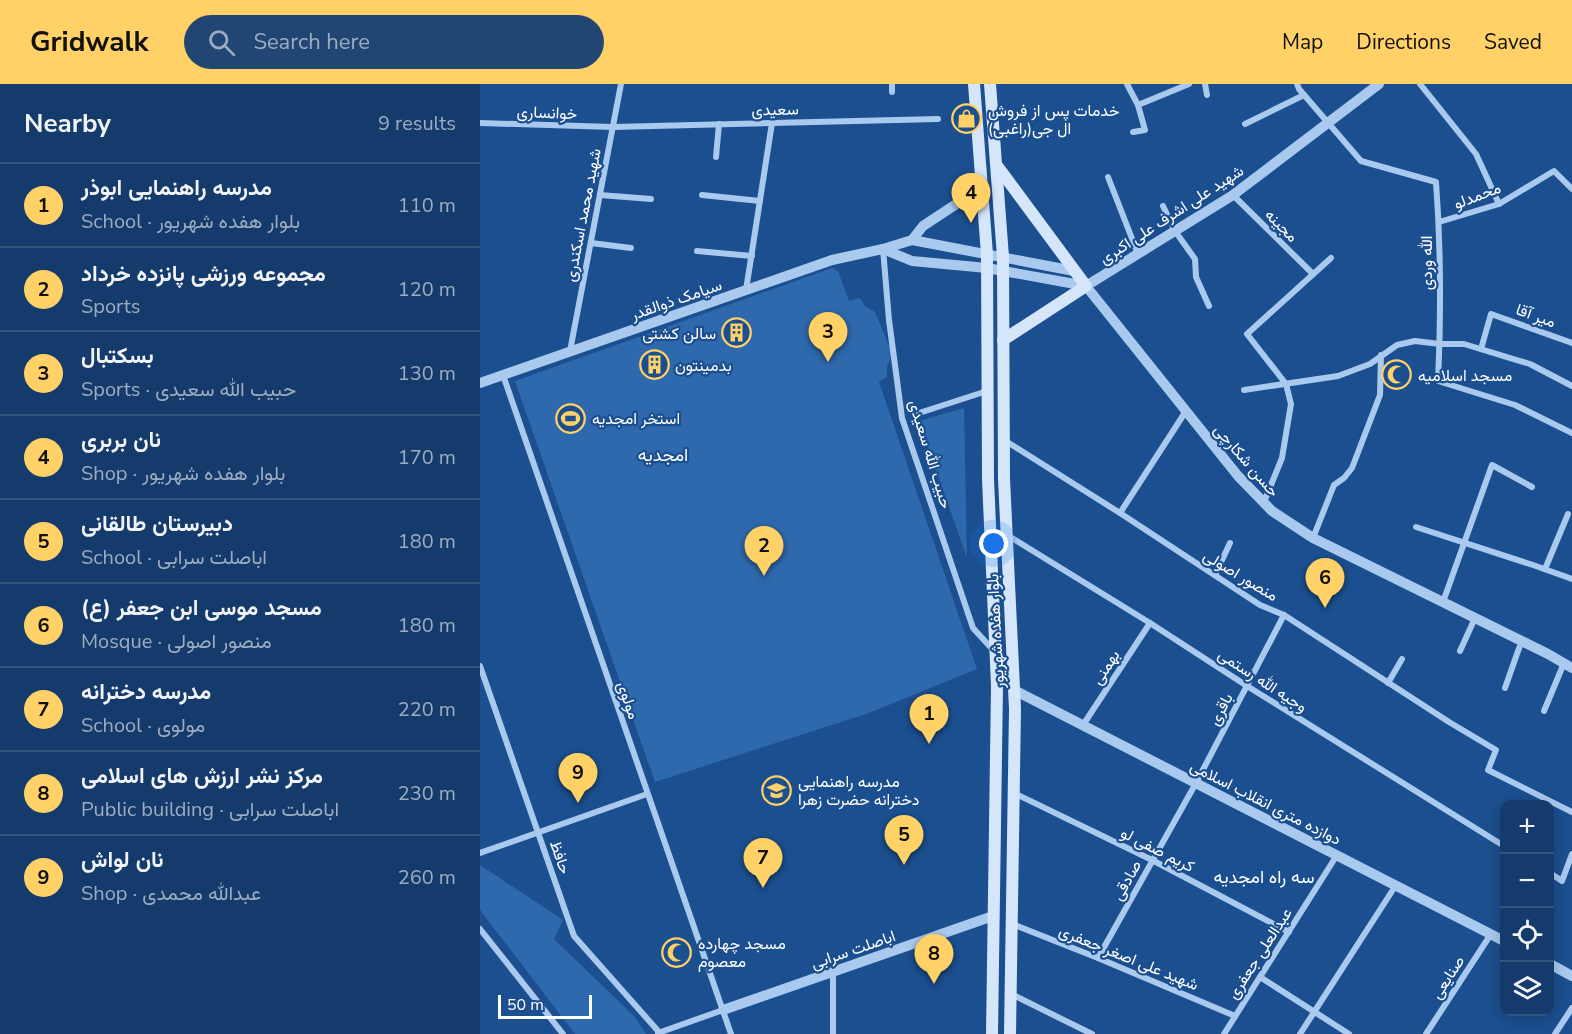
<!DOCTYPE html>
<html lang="en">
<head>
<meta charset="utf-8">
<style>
	:root { --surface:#143b6b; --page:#214673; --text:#f1f3f6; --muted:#9dadc1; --line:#33557e; --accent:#ffd166 }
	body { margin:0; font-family:"Nunito Sans",Vazirmatn,sans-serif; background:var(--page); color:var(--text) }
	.controls { position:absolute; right:18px; bottom:18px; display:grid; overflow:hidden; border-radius:12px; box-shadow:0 3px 15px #0003 }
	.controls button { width:54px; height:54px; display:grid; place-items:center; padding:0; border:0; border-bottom:2px solid var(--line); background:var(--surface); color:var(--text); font:30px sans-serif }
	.scale { position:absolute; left:18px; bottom:15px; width:94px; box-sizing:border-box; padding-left:6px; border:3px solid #fff; border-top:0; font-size:16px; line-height:21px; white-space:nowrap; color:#fff; -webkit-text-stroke:4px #1b4f8f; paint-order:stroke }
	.you { position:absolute; left:514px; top:460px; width:21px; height:21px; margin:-15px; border:4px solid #fff; border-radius:50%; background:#1a73e8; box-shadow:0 0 0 9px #1a73e833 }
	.badge { display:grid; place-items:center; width:39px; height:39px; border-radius:50%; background:var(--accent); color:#111; font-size:20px; font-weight:700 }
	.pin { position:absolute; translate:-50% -50px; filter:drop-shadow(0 2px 3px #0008) }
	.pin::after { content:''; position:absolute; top:32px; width:21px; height:18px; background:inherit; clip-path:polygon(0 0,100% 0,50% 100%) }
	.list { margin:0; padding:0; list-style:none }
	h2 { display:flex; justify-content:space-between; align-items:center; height:78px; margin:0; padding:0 24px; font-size:26px }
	h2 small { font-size:20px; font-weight:400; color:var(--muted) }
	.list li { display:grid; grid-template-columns:39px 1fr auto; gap:18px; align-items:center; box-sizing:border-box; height:84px; padding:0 24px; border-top:2px solid var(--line) }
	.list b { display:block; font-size:22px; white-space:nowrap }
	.list p { margin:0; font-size:20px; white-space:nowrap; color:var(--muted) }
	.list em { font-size:20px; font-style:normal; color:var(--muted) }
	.icon { flex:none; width:33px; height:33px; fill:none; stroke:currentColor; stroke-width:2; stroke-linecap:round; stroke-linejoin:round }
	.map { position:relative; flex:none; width:1092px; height:950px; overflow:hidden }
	header { display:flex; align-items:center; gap:36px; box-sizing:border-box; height:84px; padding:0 30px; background:var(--accent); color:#111 }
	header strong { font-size:28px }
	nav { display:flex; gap:33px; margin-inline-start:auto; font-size:21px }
	.search { width:420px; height:54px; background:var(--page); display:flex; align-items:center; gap:15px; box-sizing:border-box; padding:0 21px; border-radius:33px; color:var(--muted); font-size:22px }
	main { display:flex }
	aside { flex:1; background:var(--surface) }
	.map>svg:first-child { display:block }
	.green { fill:#2e69ad }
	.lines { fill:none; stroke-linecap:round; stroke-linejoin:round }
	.minor { stroke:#a9c9ee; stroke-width:6 }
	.tertiary { stroke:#a9c9ee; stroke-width:10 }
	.secondary { stroke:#d6e6fa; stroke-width:12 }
	.labels { text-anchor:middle; stroke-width:4.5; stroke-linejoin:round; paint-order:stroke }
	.street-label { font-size:16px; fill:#fff; stroke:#1b4f8f }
	.poi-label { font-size:16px; fill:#fff; stroke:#1b4f8f; text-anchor:start }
	.neighbourhood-label { font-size:18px; fill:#fff; stroke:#1b4f8f }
</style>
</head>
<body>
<header>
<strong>Gridwalk</strong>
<div class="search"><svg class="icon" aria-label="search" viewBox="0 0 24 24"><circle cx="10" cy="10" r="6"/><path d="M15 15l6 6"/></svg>Search here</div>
<nav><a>Map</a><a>Directions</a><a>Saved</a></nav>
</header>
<main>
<aside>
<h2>Nearby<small>9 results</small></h2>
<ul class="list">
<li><span class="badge">1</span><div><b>مدرسه راهنمایی ابوذر</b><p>School · بلوار هفده شهریور</p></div><em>110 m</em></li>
<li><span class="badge">2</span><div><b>مجموعه ورزشی پانزده خرداد</b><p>Sports</p></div><em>120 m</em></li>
<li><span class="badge">3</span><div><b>بسکتبال</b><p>Sports · حبیب الله سعیدی</p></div><em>130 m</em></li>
<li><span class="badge">4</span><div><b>نان بربری</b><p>Shop · بلوار هفده شهریور</p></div><em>170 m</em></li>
<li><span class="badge">5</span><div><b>دبیرستان طالقانی</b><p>School · اباصلت سرابی</p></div><em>180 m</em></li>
<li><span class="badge">6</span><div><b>مسجد موسی ابن جعفر (ع)</b><p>Mosque · منصور اصولی</p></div><em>180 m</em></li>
<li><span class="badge">7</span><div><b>مدرسه دخترانه</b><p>School · مولوی</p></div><em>220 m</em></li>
<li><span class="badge">8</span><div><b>مرکز نشر ارزش های اسلامی</b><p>Public building · اباصلت سرابی</p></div><em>230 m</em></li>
<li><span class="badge">9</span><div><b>نان لواش</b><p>Shop · عبدالله محمدی</p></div><em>260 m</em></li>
</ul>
</aside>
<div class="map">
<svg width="1092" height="950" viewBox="0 0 1092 950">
	<rect width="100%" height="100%" fill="#1b4f8f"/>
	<!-- green -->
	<g class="green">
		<polygon points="352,184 358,187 369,217 380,214 385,222 395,228 412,269 407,283 407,293 399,298 497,585 389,629 175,698 35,297"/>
		<polygon points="484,324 487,474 439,337"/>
		<polygon points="0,781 83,836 74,855 155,933 166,950 95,950 0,826"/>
	</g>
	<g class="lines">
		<!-- minor -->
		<g class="minor">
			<polyline points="412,0 412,8"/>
			<polyline points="647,0 658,21 665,46 653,48"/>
			<polyline points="725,0 727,11"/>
			<path d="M817 0 819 5 881 77 956 98C961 164 961 231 958 297L1035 321 1092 349"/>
			<polyline points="940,0 996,70 1019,120"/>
			<polyline points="658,21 709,0"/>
			<polyline points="0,39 133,43 458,35"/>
			<polyline points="765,40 824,11"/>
			<polyline points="236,73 239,40"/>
			<polyline points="628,93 658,170"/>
			<polyline points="120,111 171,115"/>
			<polyline points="222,111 280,117"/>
			<polyline points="753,111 833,190"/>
			<polyline points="683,122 695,147 715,175 716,193 729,222"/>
			<polyline points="959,138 1019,120 1074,87 1092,105"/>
			<polyline points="111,159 151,164"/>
			<polyline points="403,165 409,236 422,334 493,544 514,567"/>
			<polyline points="217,167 272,172"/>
			<polyline points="266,206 292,39"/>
			<polyline points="1001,265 1011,230 1092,259"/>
			<polyline points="90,267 141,0"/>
			<polyline points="23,291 251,950"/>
			<polyline points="764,306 858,292 890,280 917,261 935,257 960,260 984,260 1050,280 1092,302"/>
			<polyline points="436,330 507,307"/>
			<polyline points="524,356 640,429 780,521 804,531 969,638 1016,666 1008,686 1092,728"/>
			<polyline points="784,418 802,374 811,320 806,300 767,250 851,174"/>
			<polyline points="640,429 706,327"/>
			<polyline points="936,443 1053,481 1092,495"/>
			<polyline points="527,451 670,539 767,602 1024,762"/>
			<polyline points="833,454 854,401 864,394 872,384 900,311 901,271"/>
			<polyline points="1065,485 1088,430"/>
			<polyline points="735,491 750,459"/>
			<polyline points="963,518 1012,381 1052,403"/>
			<polyline points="980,567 995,534"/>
			<polyline points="0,582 94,852 179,948"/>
			<polyline points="908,599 922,575"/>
			<polyline points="1025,604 1038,567 1042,557"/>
			<polyline points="1064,627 1084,579"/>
			<polyline points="603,641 670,539"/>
			<polyline points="534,709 672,776 809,848"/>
			<polyline points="0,769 167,710"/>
			<polyline points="1070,789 1082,797 1092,770"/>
			<polyline points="532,840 618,874 755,932"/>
			<polyline points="0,845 83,950"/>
			<polyline points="618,874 716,699 804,531"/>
			<polyline points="780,893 869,950"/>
			<polyline points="531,910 612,950"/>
			<polyline points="178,949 243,926"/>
			<polyline points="353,950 353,888"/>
			<polyline points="744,950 857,771"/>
			<polyline points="820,950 916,801"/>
			<polyline points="946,950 1011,850"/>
			<polyline points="1075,950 1092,924"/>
		</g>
		<!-- tertiary -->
		<g class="tertiary">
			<polyline points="432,156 443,142 490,111 503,107"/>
			<polyline points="403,165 432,177 507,184 606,202 758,392 792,427 833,454 1068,570 1092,584"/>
			<polyline points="606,202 753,111 899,0"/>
			<polyline points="0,299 352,176 403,165 432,156 594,187"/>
			<polyline points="534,606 1024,857"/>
			<polyline points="1070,880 1092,892"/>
			<polyline points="243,926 513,832"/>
		</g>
		<!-- secondary -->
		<g class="secondary">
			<polyline points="494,0 507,170 508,395 517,602 512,950"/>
			<polyline points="510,0 523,173 524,395 535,625 530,950"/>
			<polyline points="518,83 606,202 523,256"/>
		</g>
	</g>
	<!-- icons -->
	<defs>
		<symbol id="shop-ring" viewBox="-11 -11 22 22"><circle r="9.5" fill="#1b4f8f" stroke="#ffd166" stroke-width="1.5"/><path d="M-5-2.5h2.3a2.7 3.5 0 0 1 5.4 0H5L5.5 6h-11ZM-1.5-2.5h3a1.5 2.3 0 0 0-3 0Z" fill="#ffd166"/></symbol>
		<symbol id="building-ring" viewBox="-11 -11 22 22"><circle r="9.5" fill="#1b4f8f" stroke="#ffd166" stroke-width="1.5"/><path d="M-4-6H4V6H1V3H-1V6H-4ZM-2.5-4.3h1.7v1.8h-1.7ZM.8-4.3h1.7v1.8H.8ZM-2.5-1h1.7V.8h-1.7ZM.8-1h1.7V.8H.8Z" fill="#ffd166"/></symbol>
		<symbol id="mosque-ring" viewBox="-11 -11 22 22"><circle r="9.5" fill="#1b4f8f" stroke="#ffd166" stroke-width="1.5"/><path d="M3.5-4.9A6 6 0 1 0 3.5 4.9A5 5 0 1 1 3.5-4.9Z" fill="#ffd166"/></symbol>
		<symbol id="stadium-ring" viewBox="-11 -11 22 22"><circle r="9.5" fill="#1b4f8f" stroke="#ffd166" stroke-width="1.5"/><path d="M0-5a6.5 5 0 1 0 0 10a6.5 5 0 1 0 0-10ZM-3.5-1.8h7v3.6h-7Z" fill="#ffd166"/></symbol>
		<symbol id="school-ring" viewBox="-11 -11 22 22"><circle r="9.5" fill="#1b4f8f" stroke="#ffd166" stroke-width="1.5"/><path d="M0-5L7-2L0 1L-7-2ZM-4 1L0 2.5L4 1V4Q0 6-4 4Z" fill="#ffd166"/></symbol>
	</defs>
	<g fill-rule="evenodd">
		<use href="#shop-ring" x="470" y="18" width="33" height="33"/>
		<use href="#building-ring" x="240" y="232" width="33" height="33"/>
		<use href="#building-ring" x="158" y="264" width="33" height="33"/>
		<use href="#mosque-ring" x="900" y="274" width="33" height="33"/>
		<use href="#stadium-ring" x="74" y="318" width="33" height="33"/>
		<use href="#school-ring" x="280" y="690" width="33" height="33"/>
		<use href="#mosque-ring" x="180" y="852" width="33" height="33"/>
	</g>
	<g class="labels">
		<!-- street labels -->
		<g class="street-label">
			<text transform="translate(295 25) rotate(-1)" y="6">سعیدی</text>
			<text transform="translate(67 28) rotate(2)" y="6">خوانساری</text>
			<text transform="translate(997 111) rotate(-21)" y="6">محمدلو</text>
			<text transform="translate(691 130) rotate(-33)" y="6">شهید علی اشرف علی اکبری</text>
			<text transform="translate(102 131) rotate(-79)" y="6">شهید محمد اسکندری</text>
			<text transform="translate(802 141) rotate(45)" y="6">مجینه</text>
			<text transform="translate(946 179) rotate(-90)" y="6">الله وردی</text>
			<text transform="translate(196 215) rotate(-19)" y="6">سیامک ذوالقدر</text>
			<text transform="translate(1056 231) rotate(20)" y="6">میر آقا</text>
			<text transform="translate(451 370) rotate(73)" y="6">حبیب الله سعیدی</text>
			<text transform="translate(767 376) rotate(49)" y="6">حسن شکارچی</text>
			<text transform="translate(761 491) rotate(31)" y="6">منصور اصولی</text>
			<text transform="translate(515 547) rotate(-93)" y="6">بلوار هفده شهریور</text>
			<text transform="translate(625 583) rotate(-57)" y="6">بهمنی</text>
			<text transform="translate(783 596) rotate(33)" y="6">وجیه الله رستمی</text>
			<text transform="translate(149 616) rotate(71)" y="6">مولوی</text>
			<text transform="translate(740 625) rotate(-62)" y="6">باقری</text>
			<text transform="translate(786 718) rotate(27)" y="6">دوازده متری انقلاب اسلامی</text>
			<text transform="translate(678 765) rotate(27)" y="6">کریم صفی لو</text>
			<text transform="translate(81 773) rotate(71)" y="6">حافظ</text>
			<text transform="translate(646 796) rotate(-61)" y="6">صادقی</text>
			<text transform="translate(373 865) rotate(-19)" y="6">اباصلت سرابی</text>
			<text transform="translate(779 869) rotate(-57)" y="6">عبدالعلی جعفری</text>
			<text transform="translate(649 873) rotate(22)" y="6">شهید علی اصغر جعفری</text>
			<text transform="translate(967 893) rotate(-57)" y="6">صنایعی</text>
		</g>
		<!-- poi labels -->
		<g class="poi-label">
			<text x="508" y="32">خدمات پس از فروش<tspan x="508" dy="18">ال جی(راغبی)</tspan></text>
			<text x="236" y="255" text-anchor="end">سالن کشتی</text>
			<text x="195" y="287">بدمینتون</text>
			<text x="938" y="297">مسجد اسلامیه</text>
			<text x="112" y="340">استخر امجدیه</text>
			<text x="318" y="703">مدرسه راهنمایی<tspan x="318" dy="18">دخترانه حضرت زهرا</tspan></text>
			<text x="218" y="865">مسجد چهارده<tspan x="218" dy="18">معصوم</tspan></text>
		</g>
		<!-- neighbourhood labels -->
		<g class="neighbourhood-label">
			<text x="183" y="377">امجدیه</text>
			<text x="784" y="799">سه راه امجدیه</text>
		</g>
	</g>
</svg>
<div class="controls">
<button>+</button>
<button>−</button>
<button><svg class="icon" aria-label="locate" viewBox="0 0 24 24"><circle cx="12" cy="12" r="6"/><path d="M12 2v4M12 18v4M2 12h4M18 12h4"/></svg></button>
<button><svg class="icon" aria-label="layers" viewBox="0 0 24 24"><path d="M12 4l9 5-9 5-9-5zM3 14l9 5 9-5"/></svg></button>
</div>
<div class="scale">50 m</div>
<div class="you"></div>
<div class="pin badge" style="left:449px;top:660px">1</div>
<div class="pin badge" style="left:284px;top:492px">2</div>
<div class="pin badge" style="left:348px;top:278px">3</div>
<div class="pin badge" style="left:491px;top:139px">4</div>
<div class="pin badge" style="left:424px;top:781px">5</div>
<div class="pin badge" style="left:845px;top:524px">6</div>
<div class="pin badge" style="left:283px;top:804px">7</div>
<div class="pin badge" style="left:454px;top:900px">8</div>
<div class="pin badge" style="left:98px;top:719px">9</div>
</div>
</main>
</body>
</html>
